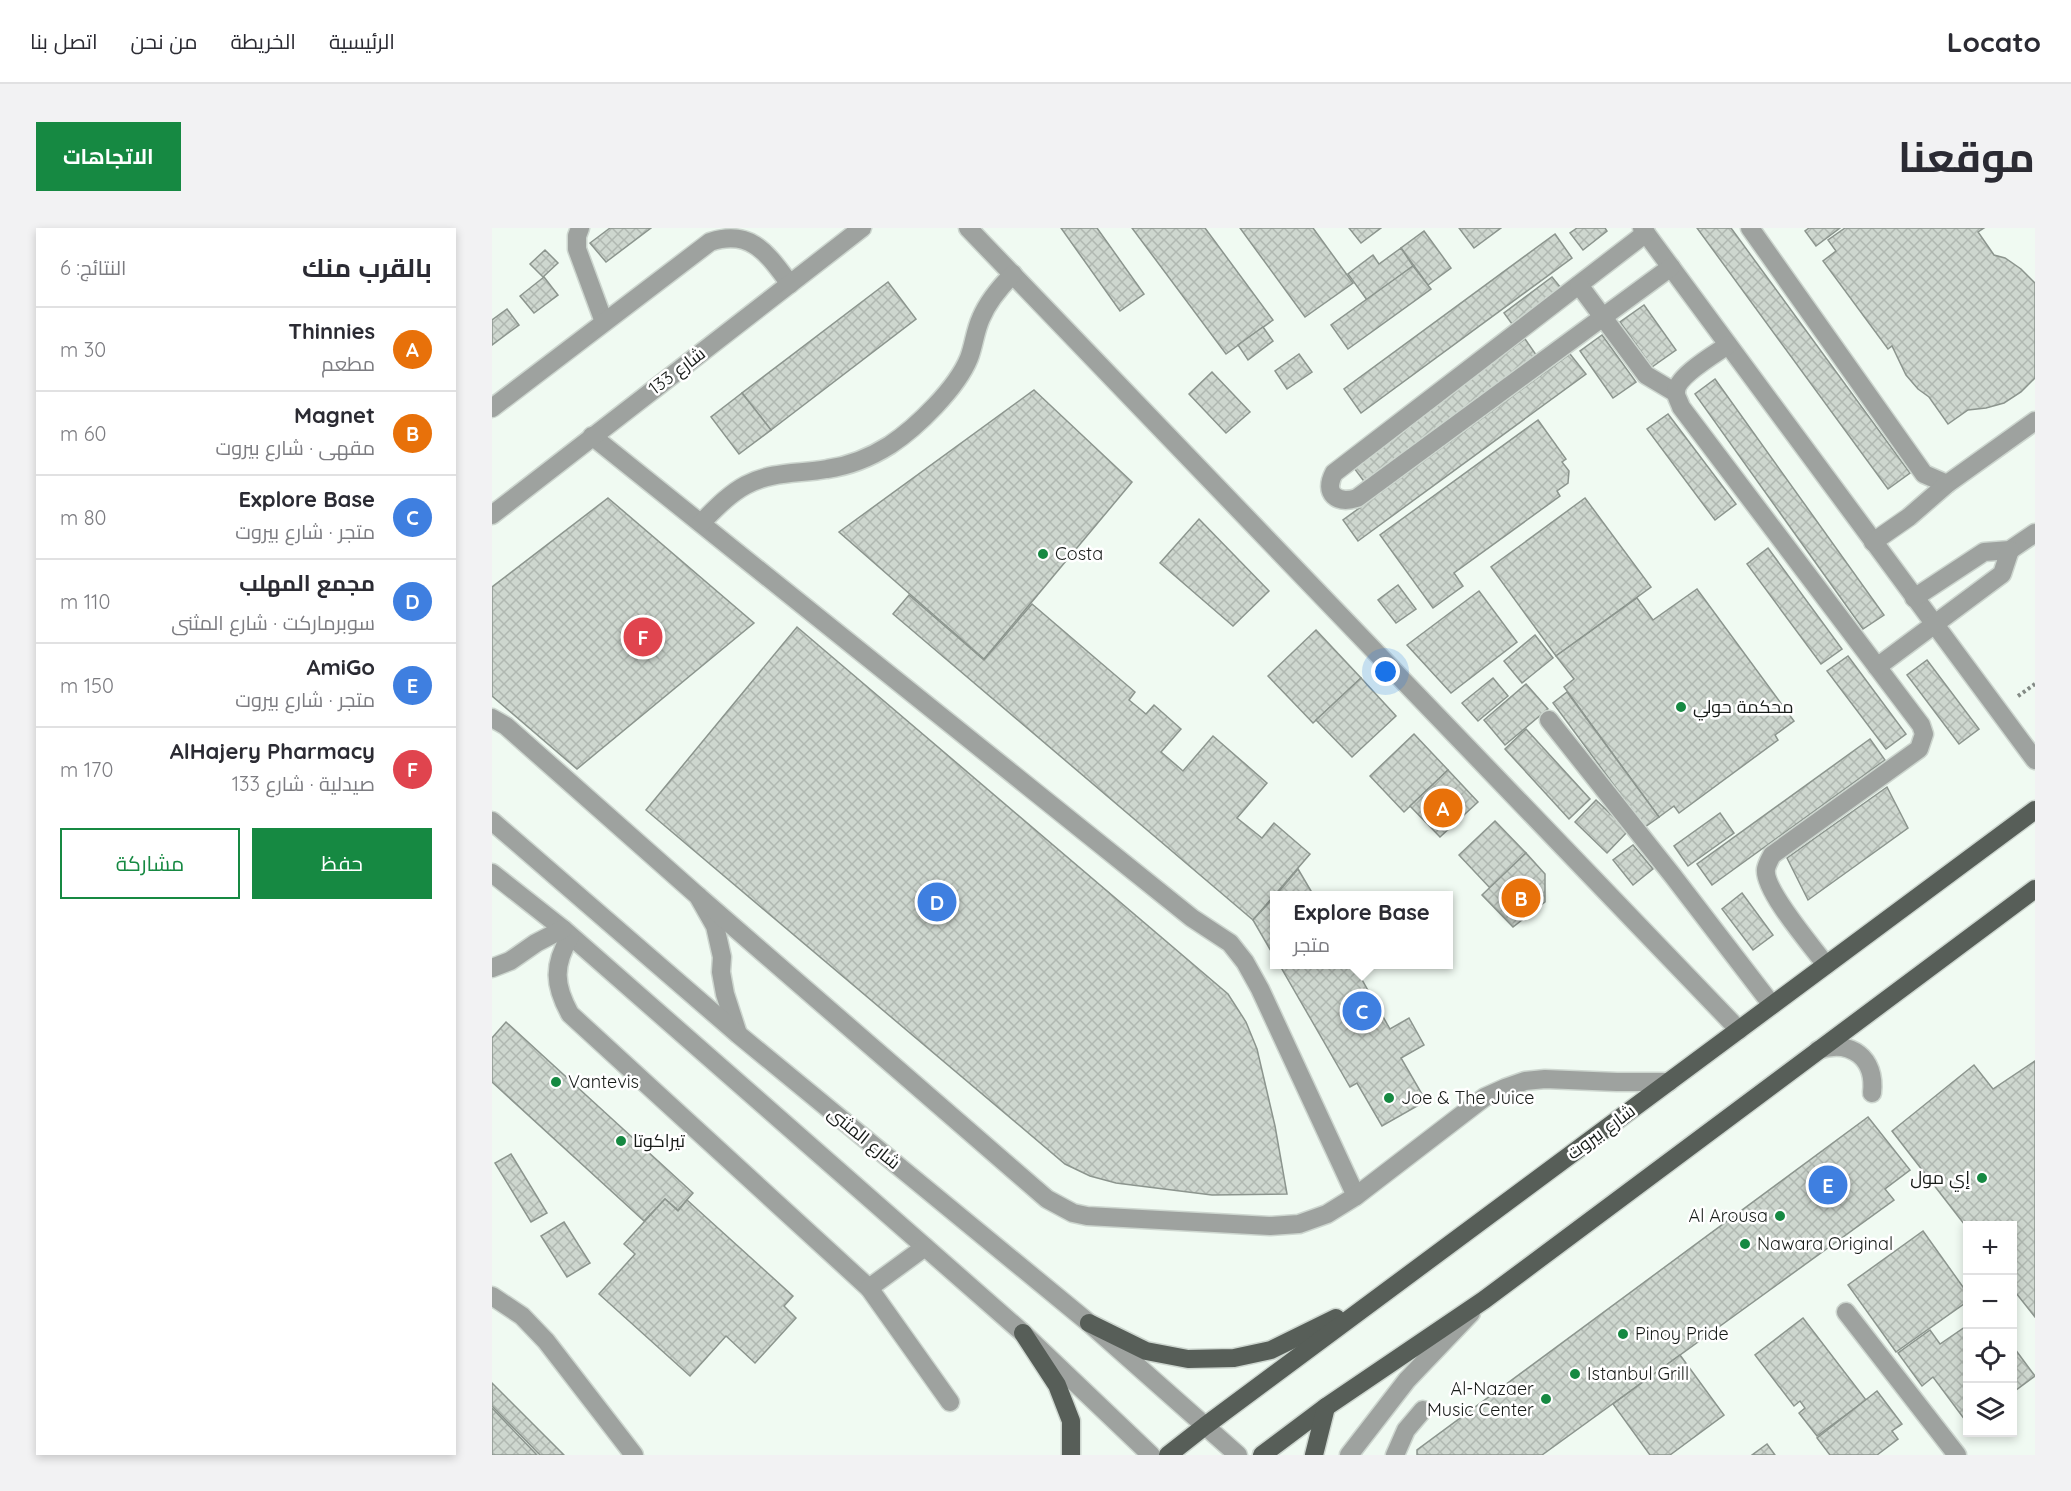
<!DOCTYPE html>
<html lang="ar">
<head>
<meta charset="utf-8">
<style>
	:root { --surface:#fff; --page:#f2f2f3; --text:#2b2b33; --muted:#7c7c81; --line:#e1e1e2; --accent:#168942 }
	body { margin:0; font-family:Quicksand,Cairo,sans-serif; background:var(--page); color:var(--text); direction:rtl }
	.controls { position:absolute; right:18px; bottom:18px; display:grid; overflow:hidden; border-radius:0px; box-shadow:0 3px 9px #0003 }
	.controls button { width:54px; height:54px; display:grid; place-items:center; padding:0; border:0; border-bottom:2px solid var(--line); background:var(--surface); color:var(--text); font:30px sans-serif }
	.you { position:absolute; left:894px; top:444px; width:21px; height:21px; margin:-15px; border:4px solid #fff; border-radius:50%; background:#1a73e8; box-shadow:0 0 0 9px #1a73e833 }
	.badge { display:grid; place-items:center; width:39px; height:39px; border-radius:50%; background:var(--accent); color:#fff; font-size:20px; font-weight:700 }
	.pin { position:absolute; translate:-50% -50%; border:3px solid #fff; box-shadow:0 2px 6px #0006 }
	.popup { position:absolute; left:778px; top:663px; width:183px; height:78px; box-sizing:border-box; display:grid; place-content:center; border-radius:0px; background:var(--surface); filter:drop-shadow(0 2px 4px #0005); font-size:20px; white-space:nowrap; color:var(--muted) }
	.popup b { font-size:22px; color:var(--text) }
	.popup::after { content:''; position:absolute; left:50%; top:100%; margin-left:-12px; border:12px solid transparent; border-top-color:var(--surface) }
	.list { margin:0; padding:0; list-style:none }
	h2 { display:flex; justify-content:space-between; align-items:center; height:78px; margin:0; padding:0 24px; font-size:26px }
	h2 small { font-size:20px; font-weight:400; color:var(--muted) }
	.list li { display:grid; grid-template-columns:39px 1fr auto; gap:18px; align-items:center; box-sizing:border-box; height:84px; padding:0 24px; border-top:2px solid var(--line) }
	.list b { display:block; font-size:22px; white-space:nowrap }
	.list p { margin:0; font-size:20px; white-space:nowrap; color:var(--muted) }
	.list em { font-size:20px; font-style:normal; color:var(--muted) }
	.actions { display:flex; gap:12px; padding:18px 24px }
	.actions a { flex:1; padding:14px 0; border:2px solid var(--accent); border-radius:0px; text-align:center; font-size:21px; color:var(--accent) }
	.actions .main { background:var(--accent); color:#fff }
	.icon { flex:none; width:33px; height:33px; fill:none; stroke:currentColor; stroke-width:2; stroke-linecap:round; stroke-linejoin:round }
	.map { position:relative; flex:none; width:1543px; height:1227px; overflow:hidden; direction:ltr; border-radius:0px }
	header { display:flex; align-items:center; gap:36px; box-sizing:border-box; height:84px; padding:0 30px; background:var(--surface); border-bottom:2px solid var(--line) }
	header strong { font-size:28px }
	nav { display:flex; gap:33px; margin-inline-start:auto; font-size:21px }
	.intro { display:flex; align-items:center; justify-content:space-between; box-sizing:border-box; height:144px; padding:0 36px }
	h1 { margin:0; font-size:42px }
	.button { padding:15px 27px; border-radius:0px; background:var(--accent); color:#fff; font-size:21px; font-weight:700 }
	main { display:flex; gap:36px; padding:0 36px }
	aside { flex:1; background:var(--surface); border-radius:0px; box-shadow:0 3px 9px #0003 }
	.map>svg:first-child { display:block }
	.building { fill:url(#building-cross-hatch); stroke:#8c958e; stroke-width:1.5 }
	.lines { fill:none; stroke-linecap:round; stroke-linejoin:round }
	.minor-casing { stroke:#cdd6cf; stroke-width:21 }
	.major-casing { stroke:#cdd6cf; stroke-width:21 }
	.path { stroke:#848b86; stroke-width:4; stroke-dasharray:3 3; stroke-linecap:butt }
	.minor { stroke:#9ea29f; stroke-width:18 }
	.major { stroke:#575e58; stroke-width:18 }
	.poi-dot { fill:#168942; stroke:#fff; stroke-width:2 }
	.labels { text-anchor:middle; stroke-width:5; stroke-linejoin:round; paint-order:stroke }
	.street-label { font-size:18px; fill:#181c19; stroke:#fff }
	.poi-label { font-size:18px; fill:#181c19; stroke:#fff; text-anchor:start }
</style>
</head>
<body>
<header>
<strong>Locato</strong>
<nav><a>الرئيسية</a><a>الخريطة</a><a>من نحن</a><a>اتصل بنا</a></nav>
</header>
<div class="intro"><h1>موقعنا</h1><a class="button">الاتجاهات</a></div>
<main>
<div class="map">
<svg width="1543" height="1227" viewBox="0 0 1543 1227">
	<defs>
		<pattern id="building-cross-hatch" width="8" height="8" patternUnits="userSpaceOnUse" patternTransform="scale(1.5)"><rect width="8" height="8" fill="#ced7cf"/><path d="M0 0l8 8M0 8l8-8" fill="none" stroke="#b0b8b1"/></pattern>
	</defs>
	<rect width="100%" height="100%" fill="#f0faf2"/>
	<!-- building -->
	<g class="building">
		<polygon points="118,0 159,0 114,34 98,15"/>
		<polygon points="569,0 605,0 652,66 628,83"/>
		<polygon points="640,0 713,0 781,92 734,126"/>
		<polygon points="748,0 821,0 861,55 813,89"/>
		<polygon points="857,0 889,0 869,15"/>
		<polygon points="967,0 1009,0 982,20"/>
		<polygon points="1085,0 1113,0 1115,3 1091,22 1078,5"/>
		<polygon points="1205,0 1239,0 1418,245 1396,261"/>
		<polygon points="1317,0 1348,0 1324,18 1313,3"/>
		<polygon points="1353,0 1492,0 1486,4 1502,27 1513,30 1529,41 1543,55 1543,150 1529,164 1512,175 1494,180 1476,182 1456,196 1437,169 1426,161 1414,147 1400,118 1396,121 1331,33 1344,23 1336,12"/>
		<polygon points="932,3 959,40 936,57 909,20"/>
		<polygon points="1063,6 1080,30 869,185 852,161"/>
		<polygon points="909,20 921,38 875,72 856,46 881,27 887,36"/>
		<polygon points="53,22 66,35 51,49 38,36"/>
		<polygon points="921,38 939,61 856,121 839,97"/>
		<polygon points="52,49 66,67 42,85 28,68"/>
		<polygon points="1060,49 1069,60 1020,96 1012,85"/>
		<polygon points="396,54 424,91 279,202 250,165"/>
		<polygon points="1152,77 1184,122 1160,139 1128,94"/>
		<polygon points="15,81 27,97 0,117 0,92"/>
		<polygon points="771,99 781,113 756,132 746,117"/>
		<polygon points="1110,107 1144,154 1121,170 1088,123"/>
		<polygon points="1033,111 1047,131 874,256 859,236"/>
		<polygon points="807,126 820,144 795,161 783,143"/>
		<polygon points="1078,126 1094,146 866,313 851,292"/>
		<polygon points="720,144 758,184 734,205 697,166"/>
		<polygon points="1223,151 1392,387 1371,401 1203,166"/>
		<polygon points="542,162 640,254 492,431 347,304"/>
		<polygon points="250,165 279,202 247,226 219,189"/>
		<polygon points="1176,186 1244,276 1223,292 1155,201"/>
		<polygon points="1046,192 1074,231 1070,234 1077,243 1076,255 1065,263 1068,268 962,345 971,358 941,380 888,307"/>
		<polygon points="116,270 262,395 85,541 0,468 0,359"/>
		<polygon points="1093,270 1159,359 1064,428 999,339"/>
		<polygon points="707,291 777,363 741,398 668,335"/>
		<polygon points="1276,320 1350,421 1329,436 1255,336"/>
		<polygon points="906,357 924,381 904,395 886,372"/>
		<polygon points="1205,361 1302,493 1283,507 1286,512 1187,585 1182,578 1167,589 1072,459 1082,451 1064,428 1145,370 1161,392"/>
		<polygon points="987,363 1025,414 959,465 915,417"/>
		<polygon points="417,367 492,432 540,376 643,464 637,472 654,486 662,477 689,501 669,524 691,543 721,508 775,555 745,590 770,610 782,595 818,626 761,692 401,386"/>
		<polygon points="305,399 736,766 754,794 765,821 783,898 795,966 720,967 624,955 598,948 573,936 154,582"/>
		<polygon points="824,402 869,450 821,495 776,448"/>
		<polygon points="1043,407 1061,430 1030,455 1012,433"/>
		<polygon points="1356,428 1414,506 1394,521 1335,443"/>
		<polygon points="1435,432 1487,501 1467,516 1415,447"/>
		<polygon points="869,450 904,488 860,529 824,492"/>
		<polygon points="1001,450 1016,468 986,493 970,475"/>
		<polygon points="1034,456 1056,481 1013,517 992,492"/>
		<polygon points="1075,464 1167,589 1153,599 1061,475"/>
		<polygon points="1034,501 1098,571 1077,591 1013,521"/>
		<polygon points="922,506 956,542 912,584 878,548"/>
		<polygon points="1378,511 1393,532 1220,657 1205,636"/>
		<polygon points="956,542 986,574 948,609 918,578"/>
		<polygon points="1395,559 1416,600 1316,672 1295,630"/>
		<polygon points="1104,572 1136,603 1115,625 1083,594"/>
		<polygon points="1228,585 1242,605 1196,638 1182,618"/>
		<polygon points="1003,593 1034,625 998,660 967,627"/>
		<polygon points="1141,617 1161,641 1141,657 1121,632"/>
		<polygon points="1034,625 1053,646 1053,674 1021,699 990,667"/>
		<polygon points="806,641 822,668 783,668"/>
		<polygon points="1250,665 1281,707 1261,722 1230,681"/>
		<polygon points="783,668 783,730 761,692"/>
		<polygon points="787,736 861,736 898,801 917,790 932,817 909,830 934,873 890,898 865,855 858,859"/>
		<polygon points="14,794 201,965 186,982 173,971 152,993 0,854 0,810"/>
		<polygon points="1543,833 1543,1089 1520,1060 1520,998 1476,998 1476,1001 1400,903 1482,837 1501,861"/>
		<polygon points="1376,889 1418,942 1393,961 1402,972 1050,1227 925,1227 925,1222"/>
		<polygon points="19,926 55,985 39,994 3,935"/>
		<polygon points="173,971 186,983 195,972 301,1068 292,1078 304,1090 263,1135 234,1108 198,1148 107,1066 143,1026 132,1016"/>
		<polygon points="72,994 98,1035 75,1049 49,1008"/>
		<polygon points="1431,1003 1476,1066 1476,1073 1404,1124 1356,1057"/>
		<polygon points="1311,1090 1374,1172 1325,1208 1307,1185 1313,1180 1308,1173 1302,1178 1263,1127"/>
		<polygon points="1476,1097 1476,1196 1441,1149 1430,1158 1406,1125 1438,1102 1448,1116"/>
		<polygon points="1520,1117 1543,1148 1520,1165"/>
		<polygon points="1188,1127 1232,1187 1178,1227 1158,1227 1121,1176"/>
		<polygon points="0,1155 72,1227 48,1227 0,1178"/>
		<polygon points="1385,1163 1410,1196 1400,1203 1406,1211 1385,1227 1338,1227 1325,1210"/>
		<polygon points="0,1180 45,1227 0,1227"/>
		<polygon points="1275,1216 1283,1227 1260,1227"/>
	</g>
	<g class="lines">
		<defs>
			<g id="minor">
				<polyline points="88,0 85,8 85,21 112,94"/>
				<polyline points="476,0 1247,802"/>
				<polyline points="1150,0 1543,532"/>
				<polyline points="1258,0 1432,246 1455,256"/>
				<path d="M1154 5 842 245C831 266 845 276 865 270L1179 39"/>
				<polyline points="1087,57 1154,147 1184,165"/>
				<path d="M1236 117C1223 126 1183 149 1184 165 1184 169 1188 175 1189 179L1429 497 1432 506 1427 521 1280 627C1278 631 1275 636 1274 641 1271 662 1320 718 1334 737"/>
				<path d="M0 180 218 14C260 0 276 27 298 56"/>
				<polyline points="100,208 700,690 738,715 753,734 768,761 864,968"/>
				<polyline points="0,287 370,0"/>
				<path d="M209 295C223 281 237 266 254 257 280 243 307 246 335 241 357 238 379 229 398 217 425 199 465 160 477 130 482 117 483 103 489 90 496 73 508 59 521 46"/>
				<polyline points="1381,314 1417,289 1455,256 1543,193"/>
				<polyline points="1422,370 1492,324 1518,322 1543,305"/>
				<polyline points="1385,439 1510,346 1518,322"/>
				<polyline points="0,490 14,498 206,668 223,698 230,729 229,744 233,766 246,806"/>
				<polyline points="1057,492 1181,648 1280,777"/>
				<polyline points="0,593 247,807 597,1095 746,1227"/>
				<polyline points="0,645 71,701 531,1105 659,1227"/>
				<polyline points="206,668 555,971 581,985 595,988 778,998 807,996 835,986 864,968 993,869 1013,860 1033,853 1053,851 1125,854 1177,854"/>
				<path d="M78 709C61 737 62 757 78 786L377 1060"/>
				<polyline points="0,740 18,733 44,715 71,701"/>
				<path d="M1326 822C1359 811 1384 830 1380 865"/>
				<polyline points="433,1019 377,1060 458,1174"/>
				<polyline points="0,1068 30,1088 54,1113 142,1227"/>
				<polyline points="1354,1084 1465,1227"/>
				<polyline points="857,1227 915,1152 979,1085"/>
				<polyline points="903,1227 914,1202 931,1182"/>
			</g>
			<g id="major">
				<polyline points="597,1095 654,1123 696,1131 742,1130 779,1122 844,1090"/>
				<polyline points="531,1105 565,1157 579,1193 579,1227"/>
				<polyline points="676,1227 713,1198 1543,582"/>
				<polyline points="770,1227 834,1179 992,1072 1543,661"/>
				<polyline points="822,1227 834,1179"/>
			</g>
		</defs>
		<!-- minor casing -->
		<use href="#minor" class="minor-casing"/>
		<!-- major casing -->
		<use href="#major" class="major-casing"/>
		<!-- path -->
		<polyline class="path" points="1526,468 1543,456"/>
		<!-- minor -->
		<use href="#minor" class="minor"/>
		<!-- major -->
		<use href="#major" class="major"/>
	</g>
	<!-- markers -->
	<g class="poi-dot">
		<circle cx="551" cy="326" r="6"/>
		<circle cx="1189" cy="479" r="6"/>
		<circle cx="64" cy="854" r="6"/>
		<circle cx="897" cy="870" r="6"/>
		<circle cx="129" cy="913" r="6"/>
		<circle cx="1490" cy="950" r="6"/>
		<circle cx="1288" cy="988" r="6"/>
		<circle cx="1253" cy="1016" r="6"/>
		<circle cx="1131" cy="1106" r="6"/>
		<circle cx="1083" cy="1146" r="6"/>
		<circle cx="1054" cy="1171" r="6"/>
	</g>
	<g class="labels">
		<!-- street labels -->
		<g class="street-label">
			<text transform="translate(185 143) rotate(-37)" y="6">شارع 133</text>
			<text transform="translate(1109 904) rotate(-36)" y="6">شارع بيروت</text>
			<text transform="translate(372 910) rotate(39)" y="6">شارع المثنى</text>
		</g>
		<!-- poi labels -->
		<g class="poi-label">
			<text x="563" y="332">Costa</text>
			<text x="1201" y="485">محكمة حولي</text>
			<text x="76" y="860">Vantevis</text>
			<text x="909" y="876">Joe &amp; The Juice</text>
			<text x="141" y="919">تيراكوتا</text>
			<text x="1478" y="956" text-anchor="end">إي مول</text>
			<text x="1276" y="994" text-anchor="end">Al Arousa</text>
			<text x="1265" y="1022">Nawara Original</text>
			<text x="1143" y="1112">Pinoy Pride</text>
			<text x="1095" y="1152">Istanbul Grill</text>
			<text x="1042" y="1167" text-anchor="end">Al-Nazaer<tspan x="1042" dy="21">Music Center</tspan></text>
		</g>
	</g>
</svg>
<div class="controls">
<button>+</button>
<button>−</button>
<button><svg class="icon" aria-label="locate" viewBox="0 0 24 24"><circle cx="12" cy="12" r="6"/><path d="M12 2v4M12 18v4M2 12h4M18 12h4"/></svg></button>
<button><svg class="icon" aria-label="layers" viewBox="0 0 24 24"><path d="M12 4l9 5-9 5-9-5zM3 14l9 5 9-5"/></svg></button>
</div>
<div class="you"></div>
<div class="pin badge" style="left:951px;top:580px;background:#e8710a">A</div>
<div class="pin badge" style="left:1029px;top:670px;background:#e8710a">B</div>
<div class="pin badge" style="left:870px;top:783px;background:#3f7fe0">C</div>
<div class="popup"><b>Explore Base</b>متجر</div>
<div class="pin badge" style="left:445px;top:674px;background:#3f7fe0">D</div>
<div class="pin badge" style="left:1336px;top:957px;background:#3f7fe0">E</div>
<div class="pin badge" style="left:151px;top:409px;background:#e0444e">F</div>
</div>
<aside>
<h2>بالقرب منك<small>النتائج: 6</small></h2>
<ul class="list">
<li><span class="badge" style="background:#e8710a">A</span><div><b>Thinnies</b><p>مطعم</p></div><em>30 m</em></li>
<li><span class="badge" style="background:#e8710a">B</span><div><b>Magnet</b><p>مقهى · شارع بيروت</p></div><em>60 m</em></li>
<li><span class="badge" style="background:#3f7fe0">C</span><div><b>Explore Base</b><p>متجر · شارع بيروت</p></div><em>80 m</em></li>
<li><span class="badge" style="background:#3f7fe0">D</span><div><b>مجمع المهلب</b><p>سوبرماركت · شارع المثنى</p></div><em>110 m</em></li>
<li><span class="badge" style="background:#3f7fe0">E</span><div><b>AmiGo</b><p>متجر · شارع بيروت</p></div><em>150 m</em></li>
<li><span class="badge" style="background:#e0444e">F</span><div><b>AlHajery Pharmacy</b><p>صيدلية · شارع 133</p></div><em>170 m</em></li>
</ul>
<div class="actions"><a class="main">حفظ</a><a>مشاركة</a></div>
</aside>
</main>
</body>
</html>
